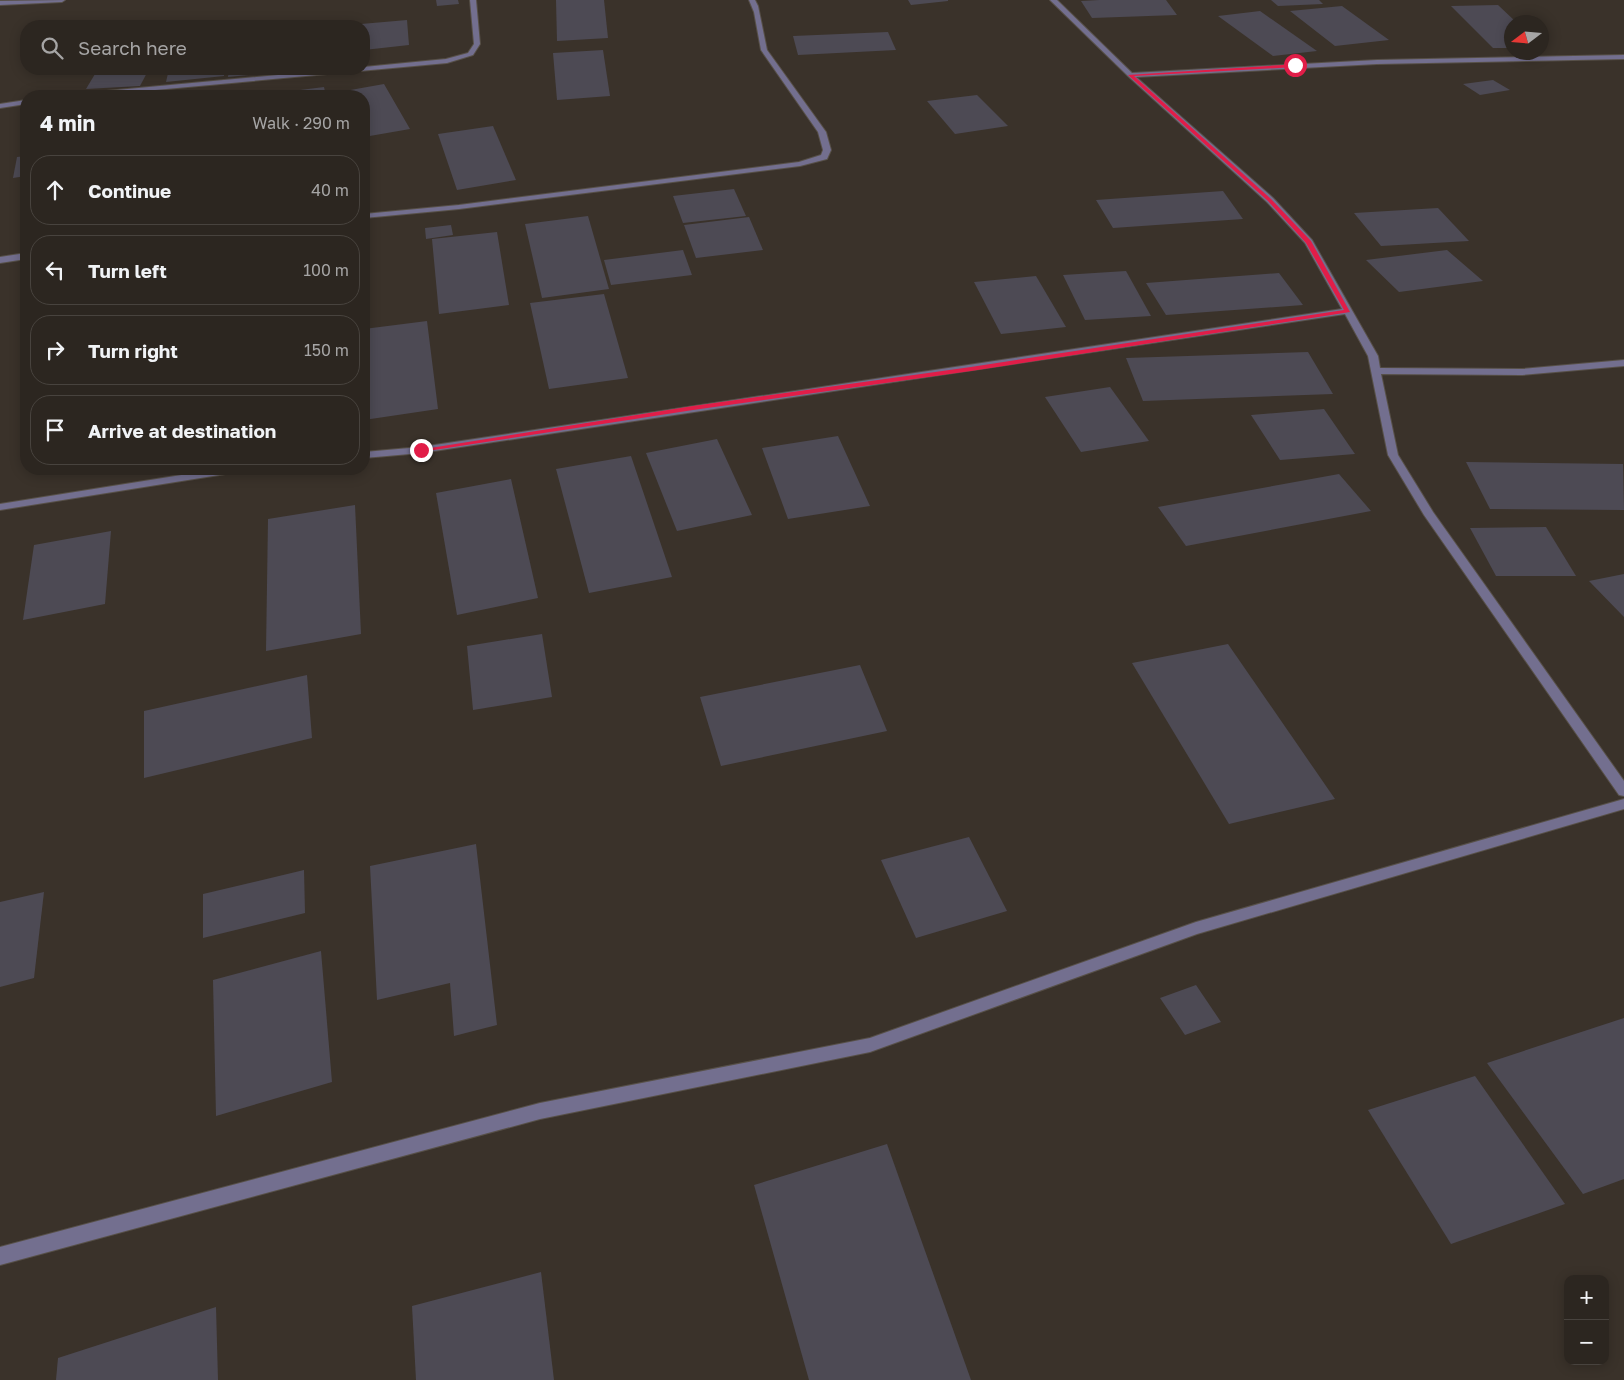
<!DOCTYPE html>
<html lang="en">
<head>
<meta charset="utf-8">
<style>
	:root { --surface:#2c2620; --page:#38322d; --text:#f1f3f6; --muted:#a6a5a5; --line:#48433e }
	body { margin:0; font-family:"Golos Text",sans-serif; background:var(--page); color:var(--text) }
	.controls { position:absolute; right:15px; bottom:15px; display:grid; overflow:hidden; border-radius:10px; box-shadow:0 2px 12px #0003 }
	.controls button { width:45px; height:45px; display:grid; place-items:center; padding:0; border:0; border-bottom:1px solid var(--line); background:var(--surface); color:var(--text); font:25px sans-serif }
	.compass { position:absolute; left:1504px; top:15px; width:45px; height:45px; border-radius:50%; background:var(--surface); box-shadow:0 2px 12px #0003; rotate:254deg }
	.stop { position:absolute; width:15px; height:15px; margin:-11px; border:4px solid #e11d48; border-radius:50%; background:#fff }
	.stop.end { background:#e11d48; border-color:#fff; box-shadow:0 1px 5px #0008 }
	.list { margin:0; padding:0; list-style:none }
	h2 { display:flex; justify-content:space-between; align-items:center; height:65px; margin:0; padding:0 20px; font-size:21px }
	h2 small { font-size:16px; font-weight:400; color:var(--muted) }
	.list li { display:grid; grid-template-columns:32px 1fr auto; gap:15px; align-items:center; box-sizing:border-box; height:70px; margin:0 10px 10px; padding:0 10px; border:1px solid var(--line); border-radius:20px }
	.list b { display:block; font-size:19px; white-space:nowrap }
	.list em { font-size:16px; font-style:normal; color:var(--muted) }
	.icon { flex:none; width:28px; height:28px; fill:none; stroke:currentColor; stroke-width:2; stroke-linecap:round; stroke-linejoin:round }
	.map { position:relative; flex:none; width:1624px; height:1380px; overflow:hidden }
	.search { position:absolute; background:var(--surface); box-shadow:0 2px 12px #0003; left:20px; top:20px; width:350px; height:55px; display:flex; align-items:center; gap:12px; box-sizing:border-box; padding:0 18px; border-radius:20px; color:var(--muted); font-size:19px }
	.panel { position:absolute; background:var(--surface); box-shadow:0 2px 12px #0003; left:20px; top:90px; width:350px; height:385px; border-radius:20px }
	.map>svg:first-child { display:block }
	.building { fill:#4d4a54 }
	.lines { fill:none; stroke-linecap:round; stroke-linejoin:round }
	.street-casing { stroke:#575048; stroke-width:2 }
	.street { fill:#736f8f; fill-rule:evenodd }
	.route { fill:#e11d48 }
</style>
</head>
<body>
<div class="map">
<svg width="1624" height="1380" viewBox="0 0 1624 1380">
	<rect width="100%" height="100%" fill="#3a322a"/>
	<!-- building -->
	<g class="building">
		<polygon points="436,0 458,0 459,4 437,6"/>
		<polygon points="556,0 604,0 608,38 557,41"/>
		<polygon points="908,0 948,0 948,1 911,5"/>
		<polygon points="1099,0 1166,0 1177,15 1092,18 1081,1"/>
		<polygon points="1271,0 1319,0 1323,4 1278,6"/>
		<polygon points="1498,5 1516,22 1512,22 1512,48 1493,48 1451,6"/>
		<polygon points="1342,6 1389,40 1335,46 1290,11"/>
		<polygon points="1260,11 1317,51 1273,56 1218,16"/>
		<polygon points="407,20 409,45 364,50 364,26 361,26 361,24"/>
		<polygon points="888,32 896,50 798,55 793,36"/>
		<polygon points="603,50 610,96 557,100 553,53"/>
		<polygon points="98,69 149,69 140,86 86,89"/>
		<polygon points="169,69 224,69 224,76 166,82"/>
		<polygon points="229,69 280,69 280,72 228,77"/>
		<polygon points="1493,80 1510,90 1480,95 1463,84"/>
		<polygon points="384,84 410,129 364,137 364,96 329,96 328,94"/>
		<polygon points="324,87 326,96 268,96 268,94"/>
		<polygon points="977,95 1008,126 955,134 927,101"/>
		<polygon points="493,126 516,180 457,190 438,134"/>
		<polygon points="26,156 26,176 13,178 17,157"/>
		<polygon points="734,189 746,216 683,223 673,196"/>
		<polygon points="1223,191 1243,219 1113,228 1096,200"/>
		<polygon points="1438,208 1469,241 1381,246 1354,213"/>
		<polygon points="588,216 609,289 542,298 525,224"/>
		<polygon points="749,217 763,250 696,258 684,225"/>
		<polygon points="451,225 453,235 426,239 425,228"/>
		<polygon points="497,232 509,305 439,314 432,239"/>
		<polygon points="683,250 692,275 611,285 604,260"/>
		<polygon points="1447,250 1483,281 1399,292 1366,260"/>
		<polygon points="1126,271 1151,316 1085,320 1063,275"/>
		<polygon points="1279,273 1303,305 1166,315 1146,283"/>
		<polygon points="1036,276 1066,327 1001,334 974,282"/>
		<polygon points="604,294 628,378 549,389 530,303"/>
		<polygon points="427,321 438,409 364,420 364,329"/>
		<polygon points="1308,352 1333,394 1143,401 1126,358"/>
		<polygon points="1110,387 1149,441 1081,452 1045,397"/>
		<polygon points="1324,409 1355,454 1280,460 1251,415"/>
		<polygon points="838,436 870,506 788,519 762,448"/>
		<polygon points="717,439 752,515 677,531 646,453"/>
		<polygon points="631,456 672,577 589,593 556,469"/>
		<polygon points="1466,462 1623,464 1624,510 1490,509"/>
		<polygon points="1339,474 1371,511 1186,546 1158,507"/>
		<polygon points="511,479 538,598 457,615 436,493"/>
		<polygon points="355,505 361,634 266,651 268,519"/>
		<polygon points="1546,527 1576,576 1496,576 1470,528"/>
		<polygon points="111,531 105,604 23,620 34,545"/>
		<polygon points="1624,574 1624,617 1589,581"/>
		<polygon points="542,634 552,697 473,710 467,646"/>
		<polygon points="1228,644 1335,799 1229,824 1132,663"/>
		<polygon points="860,665 887,731 721,766 700,697"/>
		<polygon points="307,675 312,738 144,778 144,711"/>
		<polygon points="969,837 1007,911 916,938 881,860"/>
		<polygon points="476,844 497,1025 454,1036 450,983 377,1000 370,866"/>
		<polygon points="304,870 305,913 203,938 203,894"/>
		<polygon points="44,892 34,978 0,987 0,902"/>
		<polygon points="321,951 332,1082 216,1116 213,980"/>
		<polygon points="1196,985 1221,1022 1185,1035 1160,998"/>
		<polygon points="1624,1018 1624,1179 1583,1194 1487,1063"/>
		<polygon points="1475,1076 1565,1204 1451,1244 1368,1110"/>
		<polygon points="887,1144 971,1380 809,1380 754,1185"/>
		<polygon points="541,1272 554,1380 416,1380 412,1306"/>
		<polygon points="216,1307 218,1380 56,1380 58,1358"/>
	</g>
	<g class="lines">
		<defs>
			<g id="street">
				<polygon points="65,0 62,2 0,5 0,1"/>
				<polygon points="470,0 476,0 480,44 473,55 447,63 90,96 70,96 74,94 342,69 364,69 364,67 446,59 468,53 474,44"/>
				<polygon points="749,0 755,0 758,6 767,50 826,132 831,150 827,159 800,166 459,209 364,218 364,214 459,205 799,162 821,155 823,150 818,132 761,50 754,12"/>
				<polygon points="1050,0 1057,0 1132,73 1377,60 1624,55 1624,59 1377,64 1136,77 1273,198 1312,240 1378,356 1380,368 1522,369 1624,360 1624,366 1522,375 1381,374 1398,455 1433,512 1624,781 1624,796 1619,795 1424,515 1388,455 1368,356 1345,314 421,453 364,458 364,452 421,447 1342,309 1305,243 1267,202 1128,76"/>
				<polygon points="26,100 26,104 0,108 0,104"/>
				<polygon points="26,253 26,259 0,263 0,257"/>
				<polygon points="219,469 243,469 238,472 0,510 0,504"/>
				<polygon points="1624,799 1624,809 1197,934 870,1052 540,1119 0,1265 0,1247 540,1103 870,1038 1196,922"/>
			</g>
		</defs>
		<!-- street casing -->
		<use href="#street" class="street-casing"/>
		<!-- street -->
		<use href="#street" class="street"/>
	</g>
	<!-- route -->
	<polygon class="route" points="1297,64 1295,67 1134,76 1271,199 1311,241 1350,312 971,371 693,410 421,452 418,450 693,406 971,367 1344,310 1306,243 1268,201 1128,75"/>
</svg>
<div class="controls">
<button>+</button>
<button>−</button>
</div>
<svg class="compass" viewBox="-18 -18 36 36"><path d="M0-13l5 13h-10z" fill="#e53935"/><path d="M0 13l5-13h-10z" fill="#a6a5a5"/></svg>
<div class="stop" style="left:1295px;top:65px"></div>
<div class="stop end" style="left:421px;top:450px"></div>
<div class="search"><svg class="icon" aria-label="search" viewBox="0 0 24 24"><circle cx="10" cy="10" r="6"/><path d="M15 15l6 6"/></svg>Search here</div>
<section class="panel">
<h2>4 min<small>Walk · 290 m</small></h2>
<ul class="list">
<li><svg class="icon" aria-label="ahead" viewBox="0 0 24 24"><path d="M12 20V5M6 11l6-6 6 6"/></svg><div><b>Continue</b></div><em>40 m</em></li>
<li><svg class="icon" aria-label="left" viewBox="0 0 24 24"><path d="M17 20v-9H6M10 6l-5 5 5 5"/></svg><div><b>Turn left</b></div><em>100 m</em></li>
<li><svg class="icon" aria-label="right" viewBox="0 0 24 24"><path d="M7 20v-9h11M14 6l5 5-5 5"/></svg><div><b>Turn right</b></div><em>150 m</em></li>
<li><svg class="icon" aria-label="arrive" viewBox="0 0 24 24"><path d="M6 21V4h12l-3 4 3 4H6"/></svg><div><b>Arrive at destination</b></div></li>
</ul>
</section>
</div>
</body>
</html>
